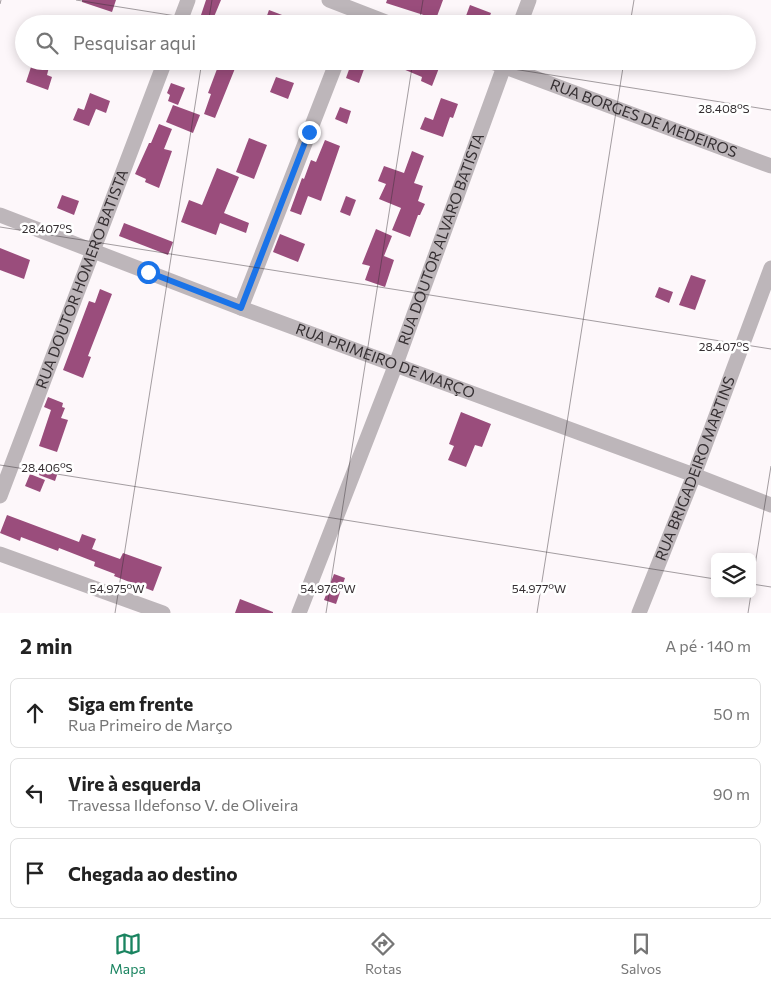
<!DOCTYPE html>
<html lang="pt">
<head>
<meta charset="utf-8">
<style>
	:root { --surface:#fff; --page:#f6f6f6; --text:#222; --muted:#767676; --line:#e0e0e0; --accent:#1a8460 }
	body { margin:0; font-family:Commissioner,sans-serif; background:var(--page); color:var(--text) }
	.controls { position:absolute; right:15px; bottom:15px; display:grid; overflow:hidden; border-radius:8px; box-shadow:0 2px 12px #0003 }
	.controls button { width:45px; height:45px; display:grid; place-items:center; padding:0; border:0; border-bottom:1px solid var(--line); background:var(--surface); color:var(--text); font:25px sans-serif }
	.stop { position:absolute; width:15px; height:15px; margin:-11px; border:4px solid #1a73e8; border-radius:50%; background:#fff }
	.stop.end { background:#1a73e8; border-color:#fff; box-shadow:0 1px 5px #0008 }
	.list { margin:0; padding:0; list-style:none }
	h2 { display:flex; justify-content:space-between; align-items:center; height:65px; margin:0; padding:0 20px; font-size:21px }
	h2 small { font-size:16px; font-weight:400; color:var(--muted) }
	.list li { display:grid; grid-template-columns:32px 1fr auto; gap:15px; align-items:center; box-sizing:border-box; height:70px; margin:0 10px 10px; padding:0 10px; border:1px solid var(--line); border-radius:8px }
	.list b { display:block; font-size:19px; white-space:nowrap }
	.list p { margin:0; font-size:16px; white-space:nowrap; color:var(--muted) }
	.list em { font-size:16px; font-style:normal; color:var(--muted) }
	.icon { flex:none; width:28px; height:28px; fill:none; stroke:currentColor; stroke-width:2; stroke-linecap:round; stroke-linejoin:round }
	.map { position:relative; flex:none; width:771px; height:613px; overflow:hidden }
	.search { position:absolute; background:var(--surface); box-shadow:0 2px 12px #0003; left:15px; right:15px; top:15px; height:55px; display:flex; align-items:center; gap:12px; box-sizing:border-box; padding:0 18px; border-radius:28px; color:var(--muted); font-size:19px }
	.sheet { height:305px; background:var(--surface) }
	nav { display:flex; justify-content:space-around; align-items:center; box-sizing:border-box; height:70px; border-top:1px solid var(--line); background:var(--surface); font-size:14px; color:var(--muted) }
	nav a { display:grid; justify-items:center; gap:2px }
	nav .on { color:var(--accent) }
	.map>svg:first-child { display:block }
	.building { fill:#9a4d7c }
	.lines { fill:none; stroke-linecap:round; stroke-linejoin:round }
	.street { stroke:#bdb6ba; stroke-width:15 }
	.route { stroke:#1a73e8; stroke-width:6 }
	.ticks { fill:none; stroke:#352f32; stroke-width:1; stroke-opacity:0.45 }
	.labels { text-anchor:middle; stroke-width:5; stroke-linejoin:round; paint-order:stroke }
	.street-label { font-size:15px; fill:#352f32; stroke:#fff }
	.ticks-label { font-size:12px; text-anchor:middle; fill:#352f32; stroke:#fff; stroke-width:5; stroke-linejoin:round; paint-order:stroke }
</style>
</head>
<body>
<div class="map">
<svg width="771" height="613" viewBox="0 0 771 613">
	<rect width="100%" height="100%" fill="#fdf7fa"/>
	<!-- building -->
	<g class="building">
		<polygon points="82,0 116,0 112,12 82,2"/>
		<polygon points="206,0 221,0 211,24 199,21"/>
		<polygon points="387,0 443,0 436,19 386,3"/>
		<polygon points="470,5 491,13 487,24 463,24"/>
		<polygon points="269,10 303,23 303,24 274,24 265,21"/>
		<polygon points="33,61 49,67 47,75 52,77 48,90 26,82"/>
		<polygon points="220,61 238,61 215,118 204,114 211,94 208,93"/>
		<polygon points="352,61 367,61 359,83 346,78"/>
		<polygon points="384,61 422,61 439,68 432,86 421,81 422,77"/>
		<polygon points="276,77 294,83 288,99 270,92"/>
		<polygon points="171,83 185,88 178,105 168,101 170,95 167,93"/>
		<polygon points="90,93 110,101 106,113 96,109 89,126 73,120 78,108 84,110"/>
		<polygon points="441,98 458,104 453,118 450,117 443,137 420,129 425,117 433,120"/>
		<polygon points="173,105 200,115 193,133 166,122"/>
		<polygon points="340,107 351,111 347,124 335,119"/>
		<polygon points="159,124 172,129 164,149 172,151 159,188 145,182 146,179 135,174 149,143 151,143"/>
		<polygon points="249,138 267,145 254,179 236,172"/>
		<polygon points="325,140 340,146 321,201 308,196 301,215 290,211 302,178 304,179 311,160 316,162"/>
		<polygon points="412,151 424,156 414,183 423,186 418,201 425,204 420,215 418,215 410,237 392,230 401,208 379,199 386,184 378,181 384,166 404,173"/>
		<polygon points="217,168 239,177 224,213 249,223 246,233 220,223 216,235 181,222 189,200 202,205"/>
		<polygon points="62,195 79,201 74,215 57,208"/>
		<polygon points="346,196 356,200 350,216 340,212"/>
		<polygon points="124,223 173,242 168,255 119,236"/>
		<polygon points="376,229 392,236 384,256 394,260 385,287 365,280 370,266 362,264"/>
		<polygon points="280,234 305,244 298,262 273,252"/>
		<polygon points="0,248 30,260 24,279 0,270"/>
		<polygon points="691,275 706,280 695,310 679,305"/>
		<polygon points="659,287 673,292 669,303 655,297"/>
		<polygon points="100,289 112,294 88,356 91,357 83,378 63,370 89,301 95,303"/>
		<polygon points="48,397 63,403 62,407 65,408 61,418 68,420 57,452 39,446 51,410 44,407"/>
		<polygon points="461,412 491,424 482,447 475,445 466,467 448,460 454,446 449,444"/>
		<polygon points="44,463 59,469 55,481 39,475"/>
		<polygon points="30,474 45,480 40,492 25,486"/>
		<polygon points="7,515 79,542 82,534 96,539 92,549 120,559 123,553 162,567 153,591 114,576 115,574 94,566 95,562 59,548 58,551 21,537 20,541 0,533"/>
		<polygon points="334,574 345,578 336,604 324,600"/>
		<polygon points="240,599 273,612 273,613 235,613"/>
	</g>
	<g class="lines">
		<!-- street -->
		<g class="street">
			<polyline points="329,0 391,24"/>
			<polyline points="179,24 188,0"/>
			<polyline points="520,24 529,0"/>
			<path id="s1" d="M489 61 771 166"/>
			<path id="s2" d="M0 215 241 308 694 475 771 505"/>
			<polyline points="241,308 337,61"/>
			<path id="s3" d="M0 496 165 61"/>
			<polyline points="0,554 163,613"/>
			<path id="s4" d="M299 613 396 364 506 61"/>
			<path id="s5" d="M639 613 694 475 771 268"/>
		</g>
	</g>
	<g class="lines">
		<!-- route -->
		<polyline class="route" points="148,272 241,308 309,132"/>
	</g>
	<!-- ticks -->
	<path class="ticks" d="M76 0 226 24M0 4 1 0M208 24 212 0M419 24 423 0M630 24 634 0M463 61 771 110M0 227 771 349M0 465 715 579M752 584 771 466M752 584 771 587M115 613 202 61M326 613 413 61M537 613 624 61M748 613 751 594"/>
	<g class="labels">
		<!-- street labels -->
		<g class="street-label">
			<text dy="5" stroke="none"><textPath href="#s1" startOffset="165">RUA BORGES DE MEDEIROS</textPath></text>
			<text dy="5" stroke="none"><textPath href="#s4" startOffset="400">RUA DOUTOR ALVARO BATISTA</textPath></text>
			<text dy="5" stroke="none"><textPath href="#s3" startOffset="232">RUA DOUTOR HOMERO BATISTA</textPath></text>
			<text dy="5" stroke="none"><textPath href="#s2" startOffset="412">RUA PRIMEIRO DE MARÇO</textPath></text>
			<text dy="5" stroke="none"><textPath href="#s5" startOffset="155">RUA BRIGADEIRO MARTINS</textPath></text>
		</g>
	</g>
	<g class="ticks-label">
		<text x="724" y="113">28.408°S</text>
		<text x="47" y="233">28.407°S</text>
		<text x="724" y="351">28.407°S</text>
		<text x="47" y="472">28.406°S</text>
		<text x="117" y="593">54.975°W</text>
		<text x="328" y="593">54.976°W</text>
		<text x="539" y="593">54.977°W</text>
	</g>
</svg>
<div class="controls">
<button><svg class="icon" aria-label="layers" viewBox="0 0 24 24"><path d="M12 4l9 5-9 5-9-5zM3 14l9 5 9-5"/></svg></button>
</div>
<div class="stop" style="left:148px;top:272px"></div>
<div class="stop end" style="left:309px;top:132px"></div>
<div class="search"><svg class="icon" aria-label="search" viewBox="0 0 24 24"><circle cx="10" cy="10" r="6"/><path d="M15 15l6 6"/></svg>Pesquisar aqui</div>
</div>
<section class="sheet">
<h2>2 min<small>A pé · 140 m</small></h2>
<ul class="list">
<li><svg class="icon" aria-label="ahead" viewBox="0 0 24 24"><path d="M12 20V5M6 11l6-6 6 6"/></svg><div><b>Siga em frente</b><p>Rua Primeiro de Março</p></div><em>50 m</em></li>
<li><svg class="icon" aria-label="left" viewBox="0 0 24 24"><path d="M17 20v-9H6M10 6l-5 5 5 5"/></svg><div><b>Vire à esquerda</b><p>Travessa Ildefonso V. de Oliveira</p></div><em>90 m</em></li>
<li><svg class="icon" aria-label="arrive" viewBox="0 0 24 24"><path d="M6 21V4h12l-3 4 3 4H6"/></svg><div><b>Chegada ao destino</b></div></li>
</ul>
</section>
<nav>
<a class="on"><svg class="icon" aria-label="map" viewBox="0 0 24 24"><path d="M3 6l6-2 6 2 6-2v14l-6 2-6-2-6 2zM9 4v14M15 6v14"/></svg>Mapa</a>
<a><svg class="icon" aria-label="directions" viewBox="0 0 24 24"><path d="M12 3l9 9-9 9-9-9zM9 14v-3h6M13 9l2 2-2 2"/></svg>Rotas</a>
<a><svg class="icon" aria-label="saved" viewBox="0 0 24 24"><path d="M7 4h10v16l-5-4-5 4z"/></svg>Salvos</a>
</nav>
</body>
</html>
